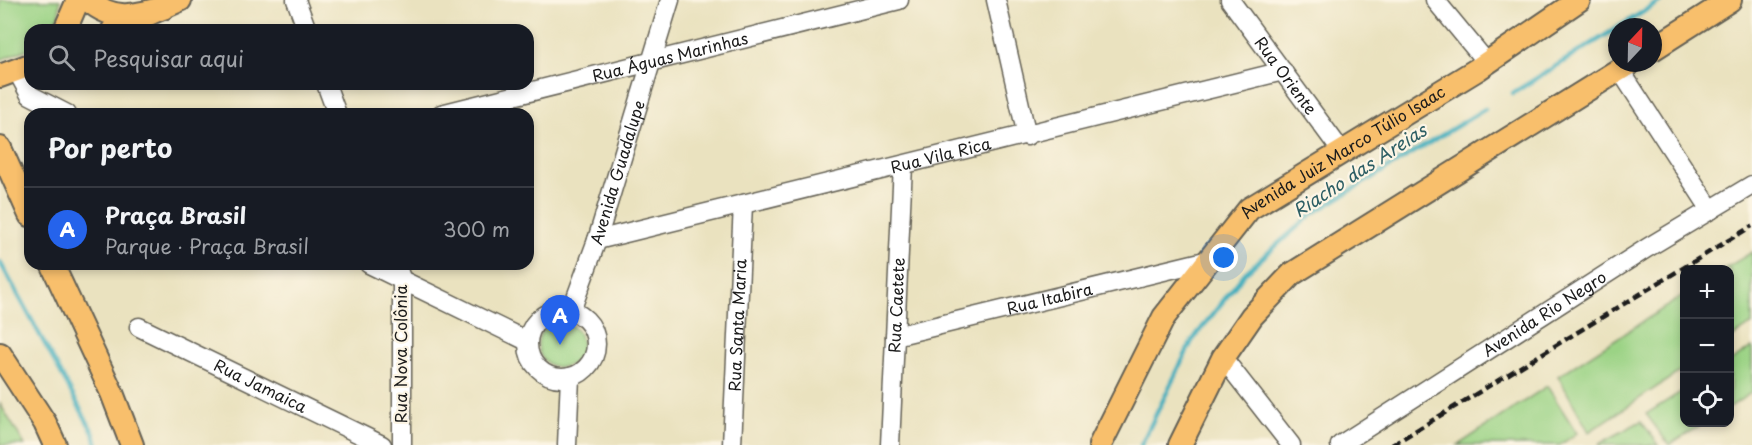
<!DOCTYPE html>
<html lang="pt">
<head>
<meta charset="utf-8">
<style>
	:root { --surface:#171b24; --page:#242831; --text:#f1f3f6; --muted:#9ea1a6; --line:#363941; --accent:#2563eb }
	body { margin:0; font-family:"Playpen Sans",sans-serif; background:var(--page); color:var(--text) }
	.controls { position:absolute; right:18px; bottom:18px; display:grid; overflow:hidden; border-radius:12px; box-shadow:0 3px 9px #0003 }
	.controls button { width:54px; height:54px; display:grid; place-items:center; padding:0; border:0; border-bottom:2px solid var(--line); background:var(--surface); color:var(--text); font:30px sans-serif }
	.compass { position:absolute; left:1608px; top:18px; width:54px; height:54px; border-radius:50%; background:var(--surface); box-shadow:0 3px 9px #0003; rotate:22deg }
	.you { position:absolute; left:1224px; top:258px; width:21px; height:21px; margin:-15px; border:4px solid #fff; border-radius:50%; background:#1a73e8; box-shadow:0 0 0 9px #1a73e833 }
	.badge { display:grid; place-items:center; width:39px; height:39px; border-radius:50%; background:var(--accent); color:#fff; font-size:20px; font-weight:700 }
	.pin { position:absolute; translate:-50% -50px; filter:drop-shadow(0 2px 3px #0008) }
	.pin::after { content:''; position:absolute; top:32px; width:21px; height:18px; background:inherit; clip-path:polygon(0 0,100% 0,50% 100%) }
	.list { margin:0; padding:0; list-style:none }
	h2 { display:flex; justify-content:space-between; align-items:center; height:78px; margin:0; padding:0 24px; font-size:26px }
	h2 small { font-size:20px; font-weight:400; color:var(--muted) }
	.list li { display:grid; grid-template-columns:39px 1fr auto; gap:18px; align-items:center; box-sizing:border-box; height:84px; padding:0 24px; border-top:2px solid var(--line) }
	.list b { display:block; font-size:22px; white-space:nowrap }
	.list p { margin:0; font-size:20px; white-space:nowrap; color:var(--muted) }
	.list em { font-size:20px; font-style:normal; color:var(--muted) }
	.icon { flex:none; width:33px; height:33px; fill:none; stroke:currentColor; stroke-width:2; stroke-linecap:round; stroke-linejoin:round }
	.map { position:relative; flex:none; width:1752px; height:445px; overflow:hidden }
	.search { position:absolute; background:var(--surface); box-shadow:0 3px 9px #0003; left:24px; top:24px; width:510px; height:66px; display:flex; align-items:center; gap:15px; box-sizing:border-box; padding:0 21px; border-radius:18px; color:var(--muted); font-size:22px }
	.panel { position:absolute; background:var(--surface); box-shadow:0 3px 9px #0003; left:24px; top:108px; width:510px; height:162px; border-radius:18px }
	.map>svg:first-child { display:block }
	.green { fill:#9bd385; stroke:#5c7850; stroke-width:1.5 }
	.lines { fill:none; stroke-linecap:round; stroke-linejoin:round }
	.stream { stroke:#40aebd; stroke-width:4.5 }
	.minor-casing { stroke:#646155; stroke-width:21 }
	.major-casing { stroke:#646155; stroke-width:26 }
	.minor { stroke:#fff; stroke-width:18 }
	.major { stroke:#f8bf6c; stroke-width:22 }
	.rail { stroke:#1c1c1c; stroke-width:4.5; stroke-dasharray:9 4.5; stroke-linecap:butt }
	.labels { text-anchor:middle; stroke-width:4.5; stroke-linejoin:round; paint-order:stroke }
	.street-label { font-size:16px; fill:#1c1c1c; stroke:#fcf5e5 }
	.water-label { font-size:18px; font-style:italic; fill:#2c5e64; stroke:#fcf5e5 }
</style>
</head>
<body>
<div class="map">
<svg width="1752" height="445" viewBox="0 0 1752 445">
	<rect width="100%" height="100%" fill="#fcf5e5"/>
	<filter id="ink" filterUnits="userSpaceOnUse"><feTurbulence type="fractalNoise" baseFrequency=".0167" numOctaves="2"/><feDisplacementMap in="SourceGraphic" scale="12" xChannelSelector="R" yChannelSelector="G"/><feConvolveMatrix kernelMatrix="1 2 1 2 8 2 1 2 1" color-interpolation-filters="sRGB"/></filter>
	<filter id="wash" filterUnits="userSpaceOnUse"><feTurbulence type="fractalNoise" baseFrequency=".008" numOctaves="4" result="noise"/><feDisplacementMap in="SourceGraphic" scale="24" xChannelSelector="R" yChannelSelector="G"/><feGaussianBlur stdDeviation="1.35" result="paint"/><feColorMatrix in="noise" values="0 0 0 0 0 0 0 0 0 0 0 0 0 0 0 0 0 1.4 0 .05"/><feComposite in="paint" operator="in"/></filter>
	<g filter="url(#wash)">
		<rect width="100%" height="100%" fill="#eae2bf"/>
		<!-- green -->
		<g class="green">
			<polygon points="0,0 60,0 59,16 47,30 30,30 30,48 0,60"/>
			<polygon points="1752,252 1752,324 1730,339 1730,270 1724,269"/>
			<polygon points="1684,295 1684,369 1589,432 1558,376"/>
			<circle cx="560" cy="345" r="22"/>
			<polygon points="1752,347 1752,392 1730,407 1730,362"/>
			<polygon points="1547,386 1577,433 1560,445 1458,445"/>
			<polygon points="1684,390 1684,422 1704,423 1669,445 1646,414"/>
			<polygon points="0,404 25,445 0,445"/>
			<polygon points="1641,421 1659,445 1599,445 1599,444"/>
		</g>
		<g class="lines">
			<!-- stream -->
			<g class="stream">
				<polyline points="1619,27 1662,0"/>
				<polyline points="1513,93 1617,28"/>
				<polyline points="0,262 94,434 97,445"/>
				<polyline points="1141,445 1192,341 1245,273 1312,214 1485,109"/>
			</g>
		</g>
	</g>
	<g filter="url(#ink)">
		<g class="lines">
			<defs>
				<g id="minor">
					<polyline points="296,0 307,30"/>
					<polyline points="996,0 1027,136"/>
					<path id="s1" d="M1230 0 1342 152"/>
					<polyline points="1435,0 1487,63"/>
					<polyline points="16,69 30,95 67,114"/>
					<polyline points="1620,70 1711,210"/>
					<polyline points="326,84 337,114"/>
					<path id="s2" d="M441 114 899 0"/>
					<path id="s3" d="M597 240 1283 71"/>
					<polyline points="369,264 527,341"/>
					<polyline points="396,264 402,281 402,445"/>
					<circle cx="562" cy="344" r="34"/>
					<path id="s4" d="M571 311 597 240 670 0"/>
					<path id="s5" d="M139 327 382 445"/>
					<path id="s6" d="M895 336 1205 261"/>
					<polyline points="1223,358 1291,445"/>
					<polyline points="567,445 570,377"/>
					<path id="s7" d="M732 445 743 204"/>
					<path id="s8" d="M890 445 903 165"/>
					<path id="s9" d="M1340 445 1647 248 1752 185"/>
				</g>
				<g id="major">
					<path d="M88 0C114 22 134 16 163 8"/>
					<polyline points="65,30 78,0"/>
					<polyline points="113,30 180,0"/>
					<polyline points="1653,49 1730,0"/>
					<polyline points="0,76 30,65"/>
					<polyline points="0,148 30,215"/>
					<polyline points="52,264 112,393 132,445"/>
					<polyline points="0,354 45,423 55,445"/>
					<path id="s10" d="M1100 445 1164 317 1249 209 1478 69 1579 0"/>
					<polyline points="1180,445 1223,358 1252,316 1292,274 1630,63"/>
				</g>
			</defs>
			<!-- minor casing -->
			<use href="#minor" class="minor-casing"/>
			<!-- major casing -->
			<use href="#major" class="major-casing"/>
			<!-- minor -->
			<use href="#minor" class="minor"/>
			<!-- major -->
			<use href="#major" class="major"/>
			<!-- rail -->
			<polyline class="rail" points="1392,445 1752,226"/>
		</g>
	</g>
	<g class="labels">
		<!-- street labels -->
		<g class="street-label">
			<text dy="6" stroke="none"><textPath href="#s2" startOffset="236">Rua Águas Marinhas</textPath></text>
			<text dy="6" stroke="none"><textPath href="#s1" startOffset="94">Rua Oriente</textPath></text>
			<text dy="6" stroke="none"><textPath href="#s10" startOffset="390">Avenida Juiz Marco Túlio Isaac</textPath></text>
			<text dy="6" stroke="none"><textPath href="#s3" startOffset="354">Rua Vila Rica</textPath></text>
			<text dy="6" stroke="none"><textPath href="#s4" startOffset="146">Avenida Guadalupe</textPath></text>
			<text dy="6" stroke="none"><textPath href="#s6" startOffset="159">Rua Itabira</textPath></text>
			<text dy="6" stroke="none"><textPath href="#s8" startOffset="140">Rua Caetete</textPath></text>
			<text dy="6" stroke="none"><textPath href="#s9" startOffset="243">Avenida Rio Negro</textPath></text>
			<text dy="6" stroke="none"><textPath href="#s7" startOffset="120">Rua Santa Maria</textPath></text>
			<text transform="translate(401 354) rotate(-90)" y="6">Rua Nova Colônia</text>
			<text dy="6" stroke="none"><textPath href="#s5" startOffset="135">Rua Jamaica</textPath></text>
		</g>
		<!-- water labels -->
		<g class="water-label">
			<text transform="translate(1360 171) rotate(-33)" y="6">Riacho das Areias</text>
		</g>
	</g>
</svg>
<div class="controls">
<button>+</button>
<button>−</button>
<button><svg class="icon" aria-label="locate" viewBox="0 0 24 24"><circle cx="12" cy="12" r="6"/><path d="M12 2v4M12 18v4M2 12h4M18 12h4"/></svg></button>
</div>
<svg class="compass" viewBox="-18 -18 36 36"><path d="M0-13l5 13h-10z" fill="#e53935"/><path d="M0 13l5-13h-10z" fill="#9ea1a6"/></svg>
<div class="you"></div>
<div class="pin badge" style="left:560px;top:345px">A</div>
<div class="search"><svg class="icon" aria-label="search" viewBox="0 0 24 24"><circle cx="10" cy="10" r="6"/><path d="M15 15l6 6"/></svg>Pesquisar aqui</div>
<section class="panel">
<h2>Por perto<small></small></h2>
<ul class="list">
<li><span class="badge">A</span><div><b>Praça Brasil</b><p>Parque · Praça Brasil</p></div><em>300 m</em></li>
</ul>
</section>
</div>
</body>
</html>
